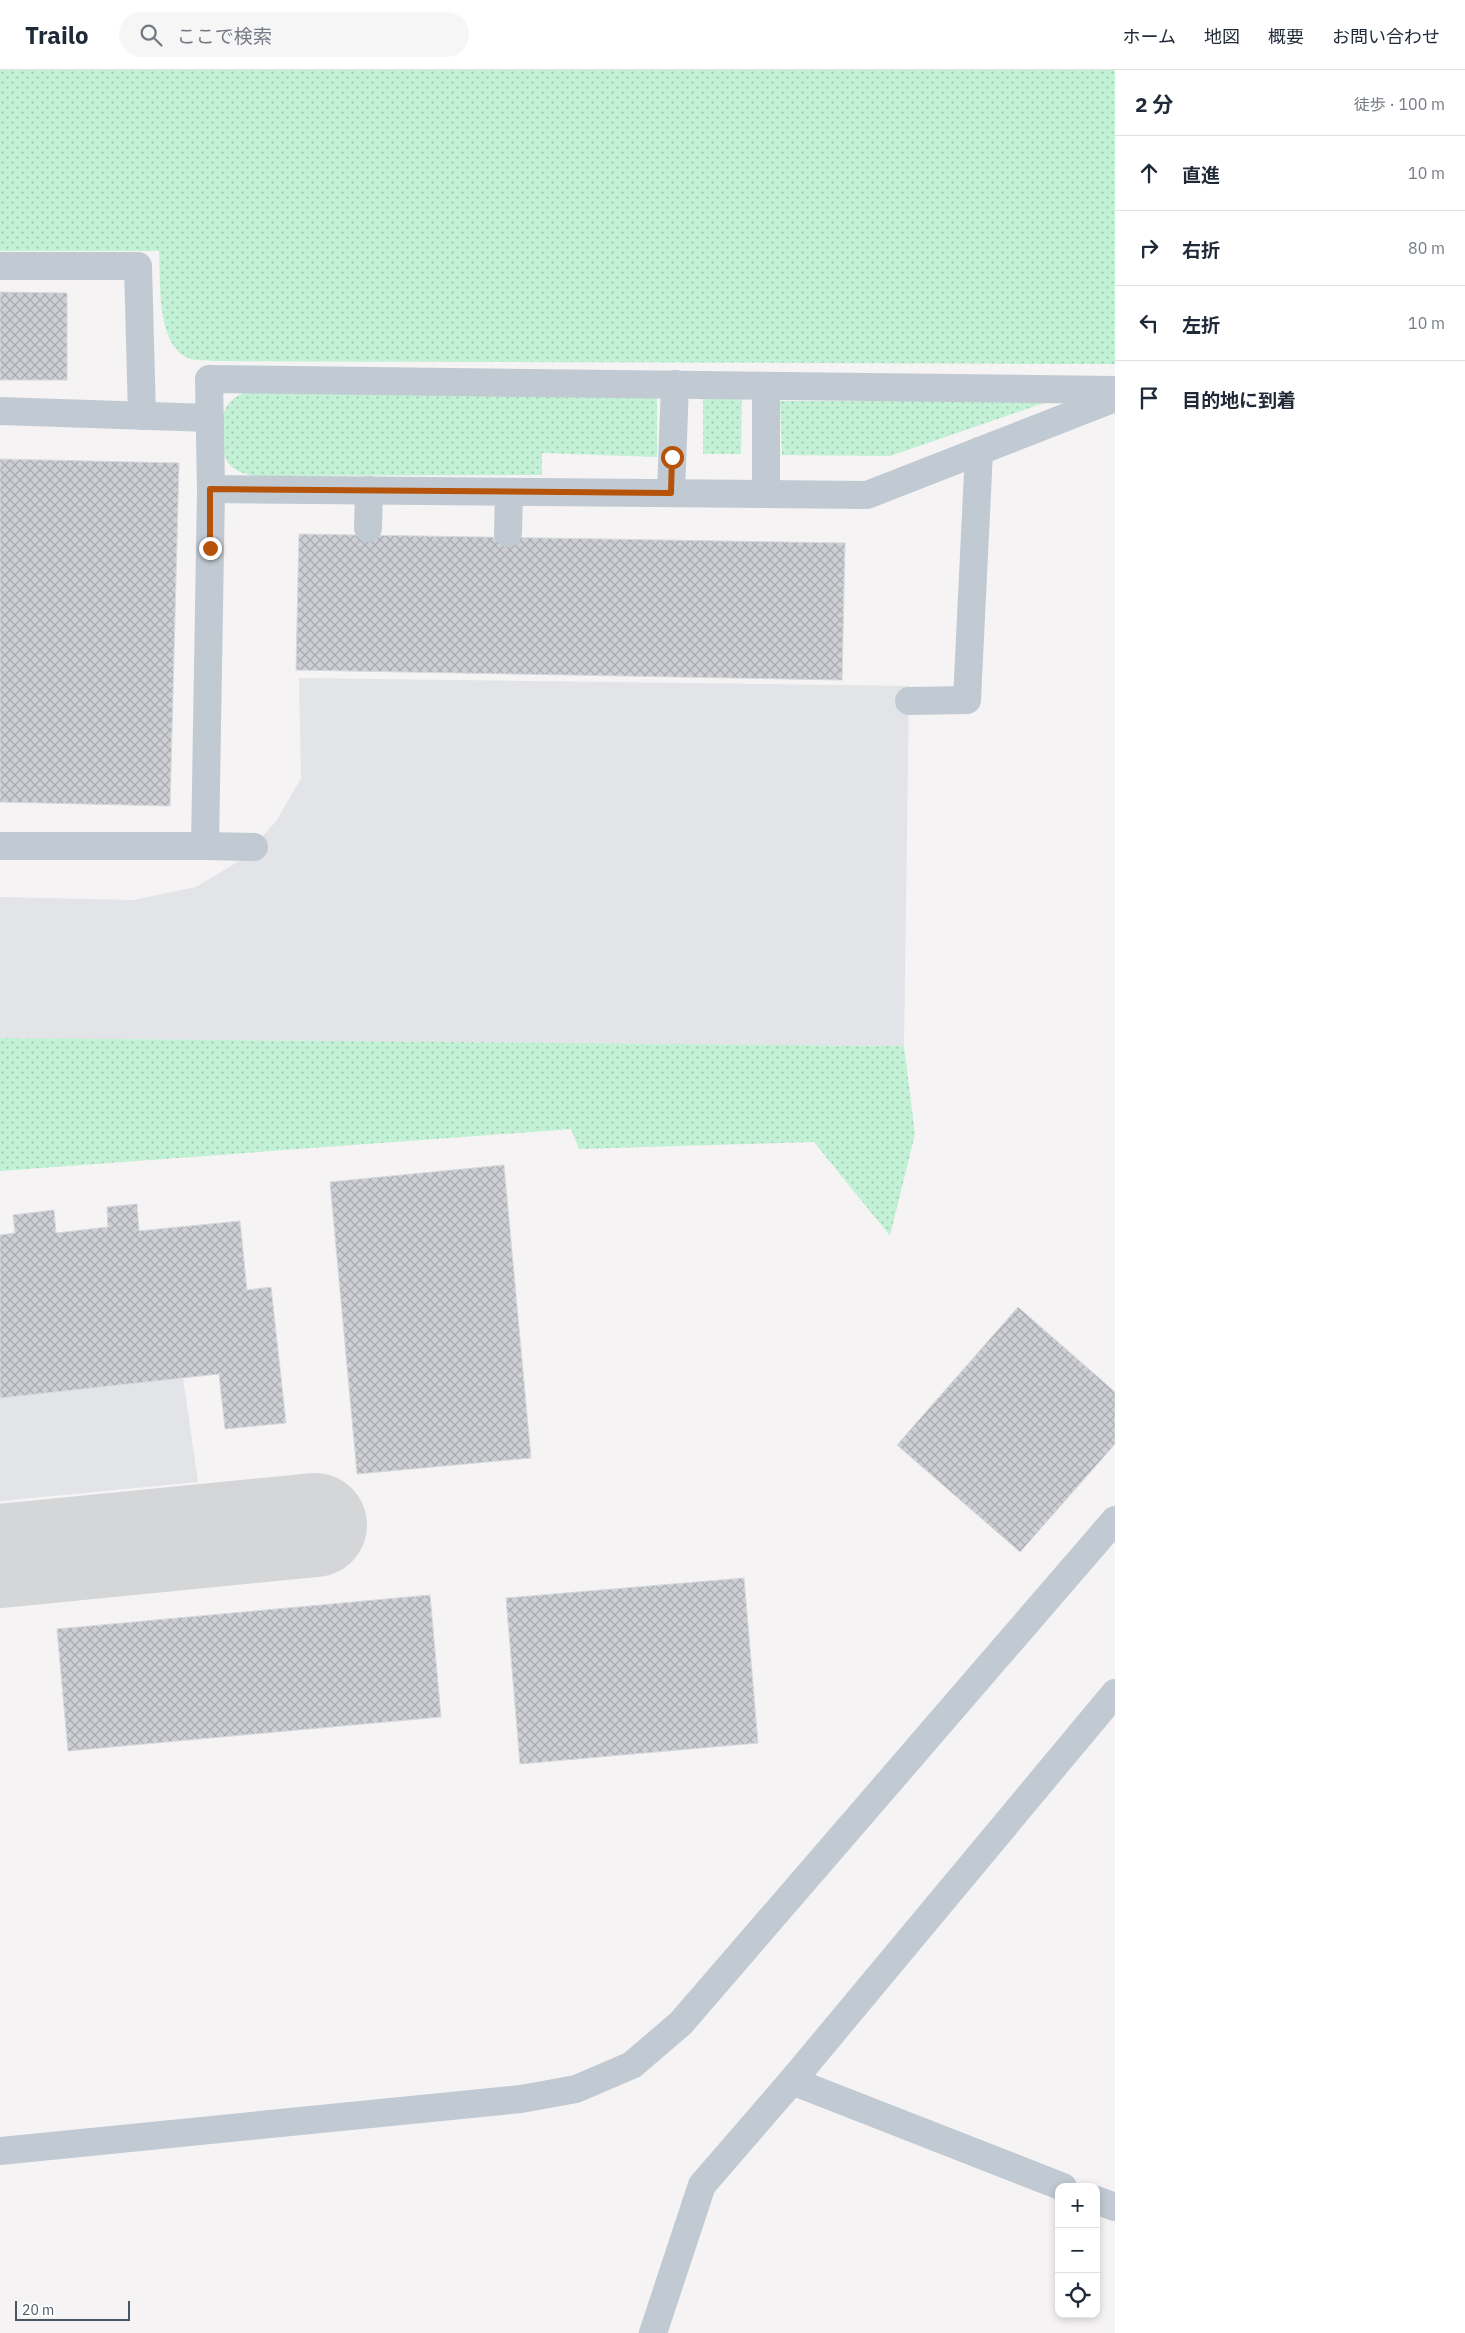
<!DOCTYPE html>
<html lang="ja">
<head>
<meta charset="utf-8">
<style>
	:root { --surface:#fff; --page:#f6f6f7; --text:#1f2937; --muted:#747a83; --line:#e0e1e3 }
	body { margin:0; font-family:"IBM Plex Sans","Noto Sans JP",sans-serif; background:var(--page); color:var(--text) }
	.controls { position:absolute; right:15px; bottom:15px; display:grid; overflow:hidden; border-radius:10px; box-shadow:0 2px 8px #0003 }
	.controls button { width:45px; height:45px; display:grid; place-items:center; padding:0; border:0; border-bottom:1px solid var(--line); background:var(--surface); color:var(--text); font:25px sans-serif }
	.scale { position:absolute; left:15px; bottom:12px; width:115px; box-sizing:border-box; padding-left:5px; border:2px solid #4a5661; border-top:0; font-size:14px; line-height:18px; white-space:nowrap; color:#4a5661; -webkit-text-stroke:4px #fff; paint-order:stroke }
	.stop { position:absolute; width:15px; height:15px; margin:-11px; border:4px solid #b45309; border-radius:50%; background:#fff }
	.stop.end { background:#b45309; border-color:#fff; box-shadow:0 1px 5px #0008 }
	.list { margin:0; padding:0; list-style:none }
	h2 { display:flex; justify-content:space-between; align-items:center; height:65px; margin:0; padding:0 20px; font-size:21px }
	h2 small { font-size:16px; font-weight:400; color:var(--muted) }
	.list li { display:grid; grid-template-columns:32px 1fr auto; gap:15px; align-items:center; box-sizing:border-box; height:75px; padding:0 20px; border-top:1px solid var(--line) }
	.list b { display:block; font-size:19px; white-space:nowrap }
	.list em { font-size:16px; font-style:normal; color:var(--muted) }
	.icon { flex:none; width:28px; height:28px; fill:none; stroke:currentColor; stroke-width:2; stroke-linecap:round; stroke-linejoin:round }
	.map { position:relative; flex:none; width:1115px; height:2263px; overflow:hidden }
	header { display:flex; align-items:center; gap:30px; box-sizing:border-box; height:70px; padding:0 25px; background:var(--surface); border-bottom:1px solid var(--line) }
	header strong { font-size:24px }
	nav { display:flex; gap:28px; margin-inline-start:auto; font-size:18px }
	.search { width:350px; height:45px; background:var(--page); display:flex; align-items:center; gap:12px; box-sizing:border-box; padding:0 18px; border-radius:28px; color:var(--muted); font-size:19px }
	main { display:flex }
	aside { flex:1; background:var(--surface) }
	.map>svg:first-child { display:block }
	.airport { fill:#e2e4e7 }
	.grass { fill:url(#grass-dots) }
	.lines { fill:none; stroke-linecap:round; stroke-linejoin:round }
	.taxiway { stroke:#d5d6d8; stroke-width:104 }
	.building { fill:url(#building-cross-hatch); stroke:#d7d9de }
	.minor { stroke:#c1cad2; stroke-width:28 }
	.route { stroke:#b45309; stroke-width:6 }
</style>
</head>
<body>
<header>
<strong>Trailo</strong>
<div class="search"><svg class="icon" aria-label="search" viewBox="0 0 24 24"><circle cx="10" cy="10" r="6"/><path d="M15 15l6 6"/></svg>ここで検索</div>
<nav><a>ホーム</a><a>地図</a><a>概要</a><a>お問い合わせ</a></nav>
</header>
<main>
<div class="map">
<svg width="1115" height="2263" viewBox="0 0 1115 2263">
	<defs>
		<pattern id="grass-dots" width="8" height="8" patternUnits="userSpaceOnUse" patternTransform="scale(1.25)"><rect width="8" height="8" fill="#c3f1d5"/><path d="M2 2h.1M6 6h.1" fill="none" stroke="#a0c6b0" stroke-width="1.8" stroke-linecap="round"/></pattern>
		<pattern id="building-cross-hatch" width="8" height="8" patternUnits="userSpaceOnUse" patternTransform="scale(1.25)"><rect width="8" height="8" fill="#cdcfd5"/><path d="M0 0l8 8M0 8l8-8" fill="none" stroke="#a8abb0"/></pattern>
	</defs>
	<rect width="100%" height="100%" fill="#f5f3f3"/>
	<!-- airport -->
	<g class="airport">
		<polygon points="299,608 909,616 904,976 0,968 0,827 133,830 196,817 244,788 277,750 301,708"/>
		<polygon points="183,1308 198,1412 0,1431 0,1328"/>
	</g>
	<!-- grass -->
	<g class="grass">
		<path d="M0 0H1115V294L214 291C207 290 198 291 191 289 155 277 161 211 159 181H0Z"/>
		<path d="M250 321 657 325V387L542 383V405L254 406C227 400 223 391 222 365 221 341 226 328 250 321Z"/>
		<polygon points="742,325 741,384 703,384 703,326"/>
		<polygon points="780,331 1050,331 890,386 782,385"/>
		<polygon points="0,968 904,976 915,1064 890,1166 814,1072 579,1079 571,1059 0,1101"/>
	</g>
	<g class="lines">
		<!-- taxiway -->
		<polyline class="taxiway" points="0,1486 315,1455"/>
	</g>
	<!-- building -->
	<g class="building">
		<polygon points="0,222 67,223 67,310 0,310"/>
		<polygon points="0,389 179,393 170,736 0,732"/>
		<polygon points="299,464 845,473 842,610 296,600"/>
		<polygon points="504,1095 531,1388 357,1404 330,1112"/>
		<polygon points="137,1134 139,1161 240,1151 247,1220 271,1217 286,1353 225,1359 219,1304 0,1328 0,1165 15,1163 13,1145 54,1140 56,1163 108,1157 107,1137"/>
		<polygon points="1018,1237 1115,1322 1115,1374 1020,1482 897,1375"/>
		<polygon points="744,1508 758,1673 520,1694 506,1528"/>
		<polygon points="430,1525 441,1647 68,1681 57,1559"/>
	</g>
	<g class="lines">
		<!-- minor -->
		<g class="minor">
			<polyline points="0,196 138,196 142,346"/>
			<polyline points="766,316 766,424"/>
			<polyline points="1115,320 209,309 211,419 867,425 1115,328"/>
			<polyline points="0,341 210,348"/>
			<polyline points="671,423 675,314"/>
			<polyline points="368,458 369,420"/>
			<polyline points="508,463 509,422"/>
			<polyline points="909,631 967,630 979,381"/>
			<polyline points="0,776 205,776 211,419"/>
			<polyline points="205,776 254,777"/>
			<polyline points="792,2011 1063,2117"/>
			<polyline points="0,2081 521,2029 576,2019 632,1995 681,1953 1115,1450"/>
			<polyline points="1096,2130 1115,2137"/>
			<polyline points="653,2263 702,2115 792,2011 1115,1623"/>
		</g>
	</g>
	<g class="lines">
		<!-- route -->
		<polyline class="route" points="210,478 210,419 671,423 672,387"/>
	</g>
</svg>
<div class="controls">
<button>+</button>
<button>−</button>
<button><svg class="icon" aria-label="locate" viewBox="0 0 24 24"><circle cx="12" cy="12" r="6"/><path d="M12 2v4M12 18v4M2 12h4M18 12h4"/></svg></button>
</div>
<div class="scale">20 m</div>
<div class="stop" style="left:672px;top:387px"></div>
<div class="stop end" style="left:210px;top:478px"></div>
</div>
<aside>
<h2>2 分<small>徒歩 · 100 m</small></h2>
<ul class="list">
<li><svg class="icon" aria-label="ahead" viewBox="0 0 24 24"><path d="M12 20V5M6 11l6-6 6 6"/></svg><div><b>直進</b></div><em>10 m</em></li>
<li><svg class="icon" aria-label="right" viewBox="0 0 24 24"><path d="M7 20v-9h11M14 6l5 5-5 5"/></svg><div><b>右折</b></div><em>80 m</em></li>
<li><svg class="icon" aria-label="left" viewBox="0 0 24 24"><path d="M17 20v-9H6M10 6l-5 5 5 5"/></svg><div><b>左折</b></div><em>10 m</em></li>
<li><svg class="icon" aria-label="arrive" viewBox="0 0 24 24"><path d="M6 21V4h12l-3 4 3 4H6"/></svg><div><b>目的地に到着</b></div></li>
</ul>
</aside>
</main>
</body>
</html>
